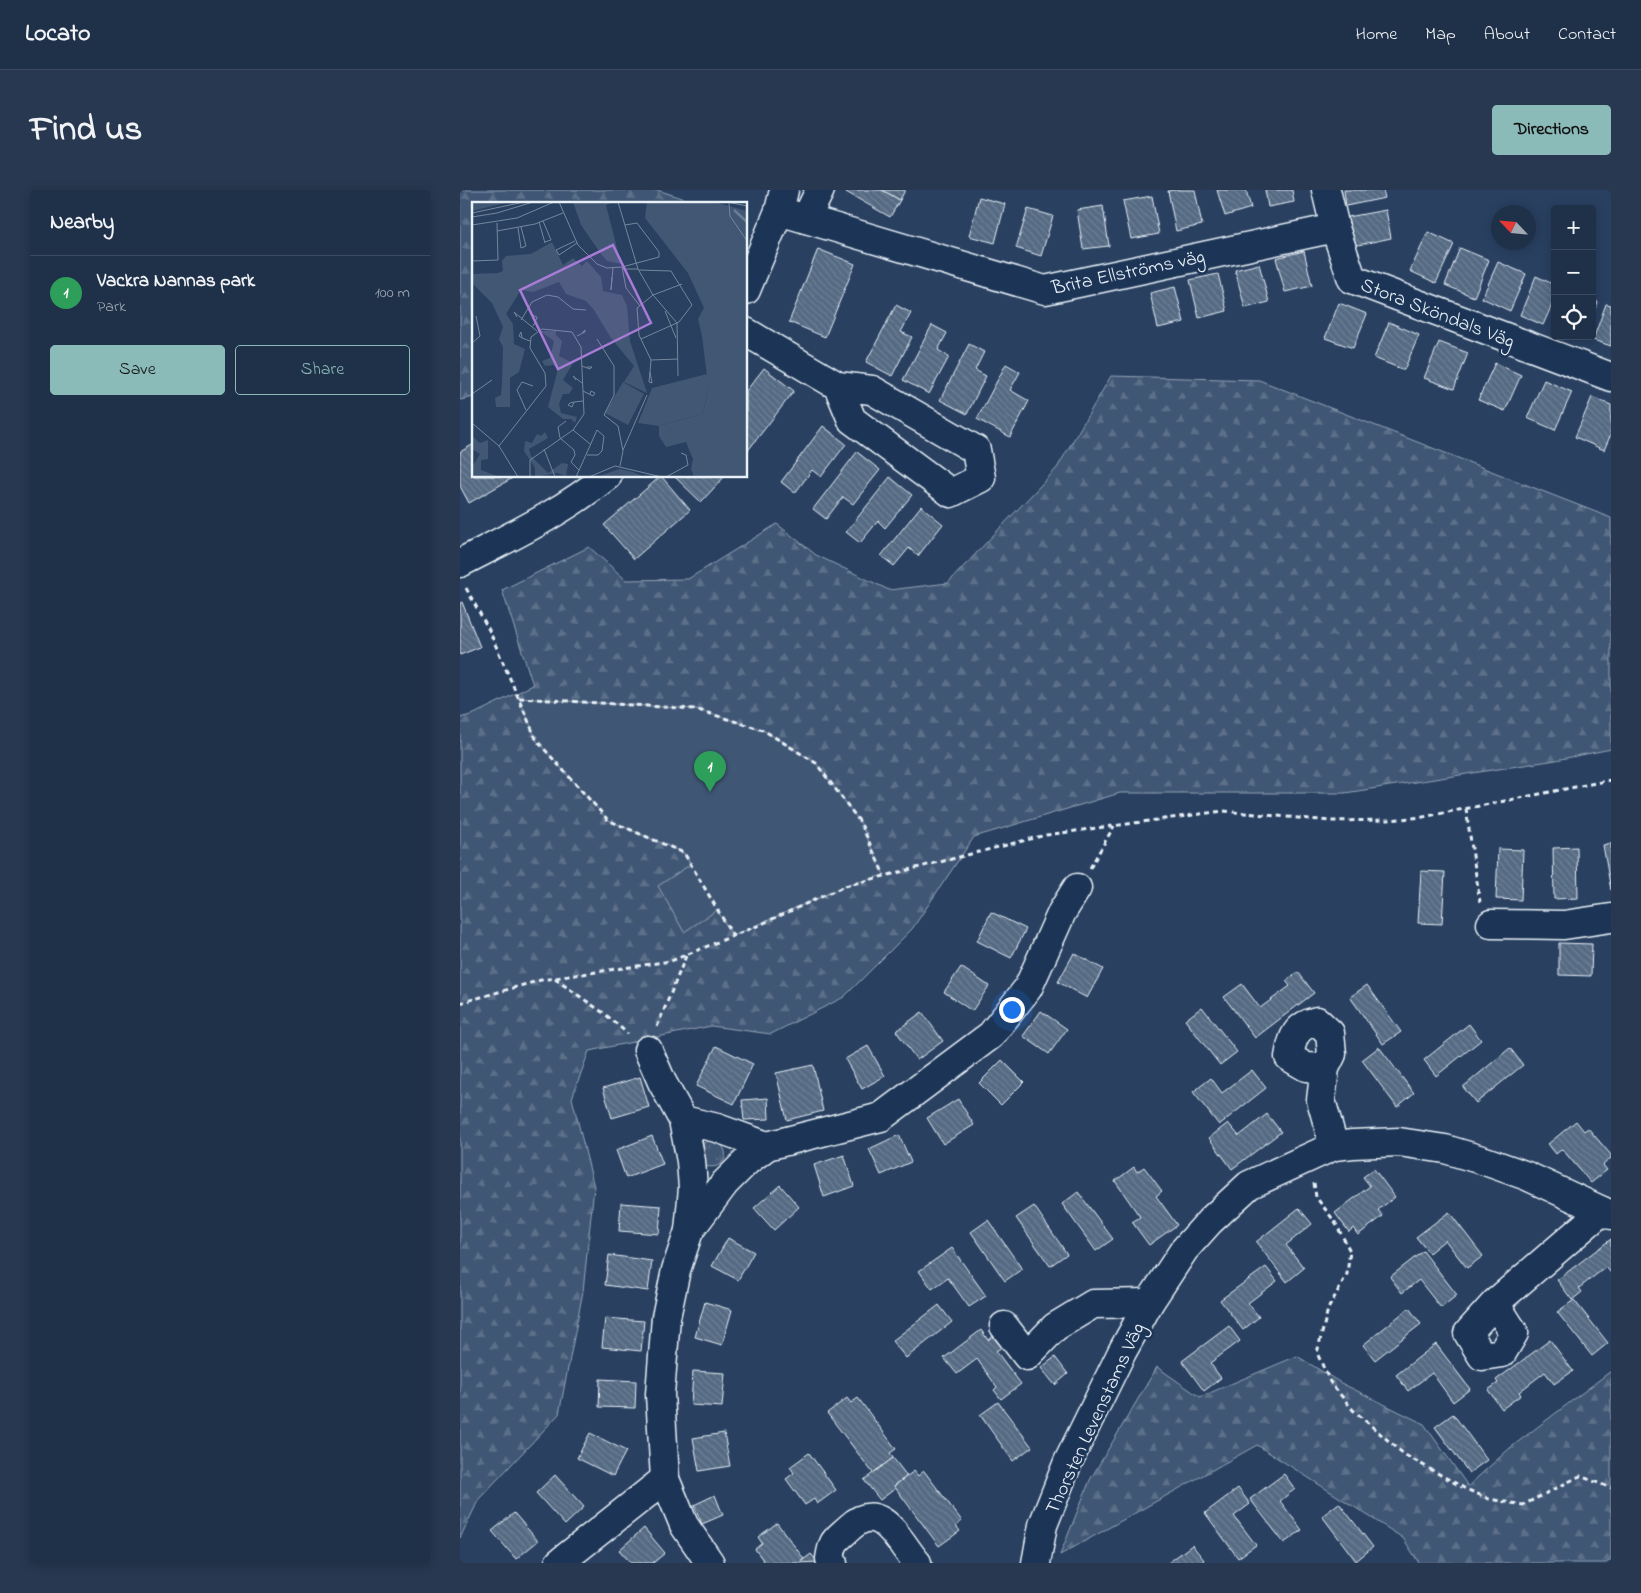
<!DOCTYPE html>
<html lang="en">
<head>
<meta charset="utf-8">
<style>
	:root { --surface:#1f3049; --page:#273850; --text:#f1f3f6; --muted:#a1a9b4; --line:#3c4b61; --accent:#8bbbb9 }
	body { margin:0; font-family:"Indie Flower",sans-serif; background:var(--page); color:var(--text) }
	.controls { position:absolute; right:15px; top:15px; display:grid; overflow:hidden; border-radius:5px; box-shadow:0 2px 12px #0003 }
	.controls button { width:45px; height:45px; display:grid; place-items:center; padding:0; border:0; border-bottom:1px solid var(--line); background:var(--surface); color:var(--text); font:25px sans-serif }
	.compass { position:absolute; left:1031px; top:15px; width:45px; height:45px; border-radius:50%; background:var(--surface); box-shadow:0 2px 12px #0003; rotate:296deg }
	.you { position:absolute; left:551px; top:819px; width:18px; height:18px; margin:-12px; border:4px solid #fff; border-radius:50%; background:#1a73e8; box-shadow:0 0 0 8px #1a73e833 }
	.badge { display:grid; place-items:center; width:32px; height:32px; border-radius:50%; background:var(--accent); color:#fff; font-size:16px; font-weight:700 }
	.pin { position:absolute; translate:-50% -41px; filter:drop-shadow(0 1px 2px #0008) }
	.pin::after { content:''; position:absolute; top:26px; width:18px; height:15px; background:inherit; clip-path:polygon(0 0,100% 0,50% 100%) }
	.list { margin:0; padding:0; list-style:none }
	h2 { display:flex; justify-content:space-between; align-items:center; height:65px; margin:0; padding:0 20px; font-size:21px }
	h2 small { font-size:16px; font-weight:400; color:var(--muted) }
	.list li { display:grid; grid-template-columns:32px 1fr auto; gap:15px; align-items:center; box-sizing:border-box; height:75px; padding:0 20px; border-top:1px solid var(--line) }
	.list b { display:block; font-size:19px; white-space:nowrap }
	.list p { margin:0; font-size:16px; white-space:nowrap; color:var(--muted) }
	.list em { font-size:16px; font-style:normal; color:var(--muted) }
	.actions { display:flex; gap:10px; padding:15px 20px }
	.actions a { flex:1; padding:11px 0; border:1px solid var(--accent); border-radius:5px; text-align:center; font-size:18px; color:var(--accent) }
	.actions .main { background:var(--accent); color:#111 }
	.icon { flex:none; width:28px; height:28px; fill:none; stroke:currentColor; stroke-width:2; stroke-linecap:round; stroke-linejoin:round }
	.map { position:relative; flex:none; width:1151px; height:1373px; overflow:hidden; border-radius:5px }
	header { display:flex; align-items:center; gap:30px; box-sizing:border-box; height:70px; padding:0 25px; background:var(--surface); border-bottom:1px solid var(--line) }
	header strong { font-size:24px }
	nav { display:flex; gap:28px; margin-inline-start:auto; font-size:18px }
	.intro { display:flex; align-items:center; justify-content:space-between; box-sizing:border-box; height:120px; padding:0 30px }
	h1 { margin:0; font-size:35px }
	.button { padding:12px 22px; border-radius:5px; background:var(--accent); color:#111; font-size:18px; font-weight:700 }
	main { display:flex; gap:30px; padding:0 30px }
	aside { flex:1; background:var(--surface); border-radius:5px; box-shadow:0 2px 12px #0003 }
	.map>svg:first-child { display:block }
	.grass { fill:url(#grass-tufts); stroke:#94a4b6 }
	.forest { fill:url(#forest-firs); stroke:#94a4b6; fill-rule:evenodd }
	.park { fill:#415774; stroke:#94a4b6 }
	.building { fill:url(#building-back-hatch); stroke:#e8f1f8 }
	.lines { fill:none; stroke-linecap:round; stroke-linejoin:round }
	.minor-casing { stroke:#e8f1f8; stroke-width:31 }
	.path { stroke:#e8f1f8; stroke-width:3; stroke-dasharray:5 4; stroke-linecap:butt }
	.minor { stroke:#1d3557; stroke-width:28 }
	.labels { text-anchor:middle; stroke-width:5; stroke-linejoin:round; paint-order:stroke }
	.street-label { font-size:20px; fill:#e8f1f8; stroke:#1d3557 }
	.inset-river { fill:none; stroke:#6b7c95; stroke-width:2.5 }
	.inset-road { fill:none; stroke:#75879d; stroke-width:1 }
	.view { fill:#a77bd6; fill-opacity:0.15; stroke:#a77bd6; stroke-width:2.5 }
	.inset-edge { fill:none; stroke:#e8f1f8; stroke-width:2.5 }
</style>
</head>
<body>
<header>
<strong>Locato</strong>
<nav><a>Home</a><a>Map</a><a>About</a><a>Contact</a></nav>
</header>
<div class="intro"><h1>Find us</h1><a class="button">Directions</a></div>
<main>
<aside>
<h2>Nearby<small></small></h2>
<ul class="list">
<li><span class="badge" style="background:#2e9e5b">1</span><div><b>Vackra Nannas park</b><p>Park</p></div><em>100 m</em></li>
</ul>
<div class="actions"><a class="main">Save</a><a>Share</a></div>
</aside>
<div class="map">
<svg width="1151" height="1373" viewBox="0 0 1151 1373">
	<defs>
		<pattern id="grass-tufts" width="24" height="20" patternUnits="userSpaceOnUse" patternTransform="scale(1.25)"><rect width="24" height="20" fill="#415774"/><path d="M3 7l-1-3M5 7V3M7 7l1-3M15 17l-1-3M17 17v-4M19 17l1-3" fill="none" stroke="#5c7089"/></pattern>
		<pattern id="forest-firs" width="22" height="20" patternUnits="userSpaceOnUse" patternTransform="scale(1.25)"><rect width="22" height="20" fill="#415774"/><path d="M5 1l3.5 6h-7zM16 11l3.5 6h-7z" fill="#5c7089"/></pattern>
		<pattern id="building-back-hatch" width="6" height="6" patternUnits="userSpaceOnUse" patternTransform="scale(1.25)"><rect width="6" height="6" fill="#556a83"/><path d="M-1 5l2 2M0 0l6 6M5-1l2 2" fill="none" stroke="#6d8095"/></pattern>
	</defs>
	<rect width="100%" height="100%" fill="#294061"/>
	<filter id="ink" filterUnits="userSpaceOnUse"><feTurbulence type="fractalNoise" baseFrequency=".02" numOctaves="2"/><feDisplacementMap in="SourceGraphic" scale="10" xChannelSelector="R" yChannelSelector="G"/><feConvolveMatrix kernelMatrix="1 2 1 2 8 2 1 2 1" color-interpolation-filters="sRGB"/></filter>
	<g filter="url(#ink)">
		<!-- grass -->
		<path class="grass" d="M252 950C274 956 267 982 245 976L240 957 245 952Z"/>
		<!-- forest -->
		<g class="forest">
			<polygon points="0,0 197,0 241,14 14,14 14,207 0,210"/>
			<path d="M651 186 799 190 1151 328V559L1096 570 885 603H660L514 647 452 739 384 807 311 844 251 836 129 861 112 908 134 997 123 1101 99 1224 19 1309 0 1348V528L14 524 73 495 42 400 129 357 166 390 228 389 317 334 356 365 429 400 488 393 597 278ZM224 663 400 691 385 696 273 746Z"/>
			<polygon points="837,1166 881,1193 964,1234 1008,1296 1050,1258 1151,1181 1151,1370 1146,1373 959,1373 943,1348 797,1255 600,1365 630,1290 697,1177 740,1207"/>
		</g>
		<!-- park -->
		<polygon class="park" points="59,508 235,519 303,540 356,573 400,632 424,685 385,696 273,746 257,720 224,742 198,696 231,674 224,663 148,630 77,551"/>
		<!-- building -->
		<g class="building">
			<polygon points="387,0 422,0 440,10 430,27 386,2"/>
			<polygon points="422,0 445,0 440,10"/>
			<polygon points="713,0 735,0 742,35 716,41 708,1"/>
			<polygon points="757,0 786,0 791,18 765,26"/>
			<polygon points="805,0 832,0 834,12 808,17"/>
			<polygon points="884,0 923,0 925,8 886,16"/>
			<polygon points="692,6 699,44 671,49 663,11"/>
			<polygon points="519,7 545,14 535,53 509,46"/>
			<polygon points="643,16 649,56 623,59 617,20"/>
			<polygon points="568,19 593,26 581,66 556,58"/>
			<polygon points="926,20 931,48 893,56 888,27"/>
			<polygon points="968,42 994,54 976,93 950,81"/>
			<polygon points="1000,58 1029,70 1014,107 985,95"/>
			<polygon points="358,59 395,74 365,147 329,132"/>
			<polygon points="844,61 852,96 825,102 816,68"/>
			<polygon points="1038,72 1066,84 1050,121 1022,108"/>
			<polygon points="799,74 809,112 785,118 775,80"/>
			<polygon points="758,84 767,121 739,128 730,90"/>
			<polygon points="1076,86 1095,95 1095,108 1083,135 1060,125"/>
			<polygon points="715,97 724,132 698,138 690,103"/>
			<polygon points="1132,109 1138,112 1132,125"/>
			<polygon points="879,113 907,124 893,158 865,148"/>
			<polygon points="1146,114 1151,115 1151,156 1133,150"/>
			<polygon points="436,115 451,123 441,142 452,147 432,186 406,172"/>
			<polygon points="929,132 959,145 944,180 914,168"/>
			<polygon points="472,135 487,143 478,160 489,167 469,204 443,190"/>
			<polygon points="979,152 1008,163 994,199 964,188"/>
			<polygon points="509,154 524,162 515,180 526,186 507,224 480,210"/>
			<polygon points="1035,173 1061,185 1045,221 1018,210"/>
			<polygon points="546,174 560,182 550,200 569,211 550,247 517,229"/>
			<polygon points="304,178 334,201 286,263 286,201"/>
			<polygon points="1084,190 1112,202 1095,240 1067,228"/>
			<polygon points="1132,207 1151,215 1151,244 1144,260 1115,247"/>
			<polygon points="363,236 386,254 361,287 352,280 335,303 321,292"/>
			<polygon points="14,254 14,286 56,286 9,313 0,296 0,262"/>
			<polygon points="397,262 420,280 393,314 383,307 366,329 353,319"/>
			<polygon points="201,286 230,320 174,369 144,335"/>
			<polygon points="214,286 265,286 241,312"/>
			<polygon points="430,287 452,305 425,338 418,331 400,353 386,342"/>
			<polygon points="461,316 483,334 458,366 449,358 434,376 421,366"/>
			<polygon points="2,412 20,457 0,465 0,413"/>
			<polygon points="1151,653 1151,700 1143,655"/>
			<polygon points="1117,657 1118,708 1094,709 1093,658"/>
			<polygon points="1038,659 1063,660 1061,710 1036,709"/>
			<polygon points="961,681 985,682 982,734 958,733"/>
			<polygon points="531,722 566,739 551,768 517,751"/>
			<polygon points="1099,753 1132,754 1131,786 1099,785"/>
			<polygon points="614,763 643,779 627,808 598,792"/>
			<polygon points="501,777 529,796 512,821 484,802"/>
			<polygon points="838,782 854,803 795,848 764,807 782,794 800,818 830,796 826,791"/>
			<polygon points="907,795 941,842 923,854 890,807"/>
			<polygon points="742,817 777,862 760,875 725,830"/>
			<polygon points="581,821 607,839 589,864 563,846"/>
			<polygon points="462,822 483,851 457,870 436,841"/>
			<polygon points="1009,834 1021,850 976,886 964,870"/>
			<polygon points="256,856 293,874 274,914 236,896"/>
			<polygon points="408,856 425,886 402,899 385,869"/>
			<polygon points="919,857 954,903 937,917 902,870"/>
			<polygon points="1050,858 1063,875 1016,913 1003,897"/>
			<polygon points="542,870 564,892 541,915 519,893"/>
			<polygon points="353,875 363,921 327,930 316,883"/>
			<polygon points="792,880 806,898 759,935 733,902 751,888 762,903"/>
			<polygon points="180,887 189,917 152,928 143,898"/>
			<polygon points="308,908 309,929 284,930 282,910"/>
			<polygon points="498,909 514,935 483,954 467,928"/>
			<polygon points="807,924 821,942 772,979 749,948 768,933 779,946"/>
			<polygon points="1116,931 1124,941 1128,938 1151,965 1151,968 1143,975 1147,980 1131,993 1102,959 1096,964 1088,954"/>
			<polygon points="439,945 451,972 421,985 409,959"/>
			<polygon points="192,946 203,974 166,988 156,960"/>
			<polygon points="384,965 394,996 364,1007 354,975"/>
			<polygon points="674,977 677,982 684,977 702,1001 696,1006 717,1035 689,1055 672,1032 680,1027 655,991"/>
			<polygon points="914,979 935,1007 918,1020 923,1026 898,1045 893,1038 889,1042 875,1023 910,996 903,987"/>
			<polygon points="320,995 339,1017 314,1040 294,1018"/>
			<polygon points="618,1002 653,1049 636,1061 602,1014"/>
			<polygon points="161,1013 201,1016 199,1044 159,1041"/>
			<polygon points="574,1016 607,1064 590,1076 556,1028"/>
			<polygon points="839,1018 852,1034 826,1055 844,1078 827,1092 796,1052"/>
			<polygon points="989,1022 1023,1066 1007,1078 985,1050 969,1063 956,1047"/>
			<polygon points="528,1030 562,1079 545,1091 511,1042"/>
			<polygon points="268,1048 294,1062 278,1090 252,1076"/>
			<polygon points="1151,1049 1151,1083 1146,1077 1119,1098 1122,1102 1112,1110 1097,1090"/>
			<polygon points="492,1058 526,1106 509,1117 488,1088 472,1099 459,1081"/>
			<polygon points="963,1061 997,1105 981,1118 959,1090 942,1103 930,1087"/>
			<polygon points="149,1065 192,1071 188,1101 145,1095"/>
			<polygon points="806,1077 817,1091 788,1113 799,1127 783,1140 760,1110"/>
			<polygon points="1114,1110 1148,1153 1132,1166 1097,1122"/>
			<polygon points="245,1112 272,1120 262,1155 235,1147"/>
			<polygon points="479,1115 492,1132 446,1168 432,1151"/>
			<polygon points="949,1118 961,1134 915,1170 903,1155"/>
			<polygon points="145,1128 184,1131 181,1161 142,1157"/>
			<polygon points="769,1136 780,1151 750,1173 761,1188 744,1201 722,1171"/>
			<polygon points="521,1140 528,1150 536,1144 545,1155 536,1161 561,1194 541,1209 534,1200 537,1197 517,1169 497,1184 484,1168"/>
			<polygon points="1090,1150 1113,1181 1094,1194 1085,1182 1059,1202 1061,1205 1042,1219 1028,1200 1038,1193 1036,1190"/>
			<polygon points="976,1154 1010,1199 993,1212 972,1183 948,1201 936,1185"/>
			<polygon points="595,1167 608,1184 595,1195 581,1178"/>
			<polygon points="233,1181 265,1183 262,1217 231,1215"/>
			<polygon points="140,1189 176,1191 175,1218 139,1217"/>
			<polygon points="387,1208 391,1213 398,1208 436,1259 430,1263 433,1268 413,1283 367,1223"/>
			<polygon points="538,1212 572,1257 553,1271 520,1225"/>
			<polygon points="993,1224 1027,1270 1009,1283 975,1237"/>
			<polygon points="130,1243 166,1261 153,1286 117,1268"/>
			<polygon points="264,1243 270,1276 239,1281 233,1248"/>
			<polygon points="349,1263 376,1300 357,1314 354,1309 345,1315 326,1289 334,1283 330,1277"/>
			<polygon points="433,1268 447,1286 434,1296 436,1298 420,1310 404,1290"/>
			<polygon points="454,1281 458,1286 464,1281 502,1331 496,1336 500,1341 479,1356 434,1296"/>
			<polygon points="824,1284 835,1299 820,1311 842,1340 824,1353 790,1309"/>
			<polygon points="95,1285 124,1317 105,1335 76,1303"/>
			<polygon points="778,1298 790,1314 774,1326 796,1355 778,1368 745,1323"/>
			<polygon points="255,1305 263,1325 242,1334 234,1315"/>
			<polygon points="879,1313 913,1357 896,1371 862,1326"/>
			<polygon points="54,1323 78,1351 56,1369 32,1341"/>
			<polygon points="317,1333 344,1369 339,1373 305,1373 295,1359 302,1353 298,1347"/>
			<polygon points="184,1338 205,1363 193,1373 171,1373 159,1360"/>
			<polygon points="732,1355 744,1370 741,1373 708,1373"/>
			<polygon points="351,1364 358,1372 339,1373"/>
		</g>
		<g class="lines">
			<defs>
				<g id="minor">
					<polyline points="866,0 875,38 892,89 1151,187"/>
					<polyline points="319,21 585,100 875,38"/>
					<polyline points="346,29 360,0"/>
					<polyline points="286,100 319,21 324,0"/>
					<polyline points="286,142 378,196 412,200 516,260 521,288 491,303 392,230 378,196"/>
					<path d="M0 373C50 347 103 322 147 286"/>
					<polyline points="1031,734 1104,735 1151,728"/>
					<polyline points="188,860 202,892 223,930 231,971 233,998 229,1041"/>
					<path d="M865 878 846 877 829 867C832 848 836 835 857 831L870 843 872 864 865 878 861 910 874 956"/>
					<polyline points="223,930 257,938 307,956"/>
					<polyline points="1035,1113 1054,1143 1042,1163 1022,1166 1008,1143 1035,1113 1142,1021"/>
					<polyline points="544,1136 567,1166 595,1137 633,1114 689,1113"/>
					<polyline points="99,1373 205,1289"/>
					<polyline points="250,1373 224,1335 205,1289 200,1204 206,1127 216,1080 229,1041 265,993 287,971 307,956 421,927 531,845 568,798 602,722 617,698"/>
					<path d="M373 1373 370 1369C373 1349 375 1351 389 1338 421 1308 438 1351 457 1373"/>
					<polyline points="576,1373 583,1335 608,1272 662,1162 689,1113 724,1060 750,1031 789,995 874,956 893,954 939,952 985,959 1025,971 1067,986 1151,1025"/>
				</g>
			</defs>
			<!-- minor casing -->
			<use href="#minor" class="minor-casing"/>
			<!-- path -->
			<g class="path">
				<polyline points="6,398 29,440 77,551 148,630 224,663 273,746"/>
				<polyline points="59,508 235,519 303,540 356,573 400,632 424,685"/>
				<polyline points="1006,619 1020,712"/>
				<polyline points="630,678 654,636"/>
				<polyline points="95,789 145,824 168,844"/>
				<polyline points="0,813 81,790 211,771 297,736 385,696 586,645 763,621 871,631 928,630 963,627 1151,590"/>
				<polyline points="197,837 226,766"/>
				<polyline points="854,993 856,1007 875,1032 890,1061 887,1084 868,1119 857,1163 870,1192 893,1220 945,1265 1004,1298 1029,1309 1063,1315 1120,1286 1151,1298"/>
			</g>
			<!-- minor -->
			<use href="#minor" class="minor"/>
		</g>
	</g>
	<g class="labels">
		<!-- street labels -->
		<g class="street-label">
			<text transform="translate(668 81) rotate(-12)" y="7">Brita Ellströms väg</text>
			<text transform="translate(978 122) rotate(21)" y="7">Stora Sköndals Väg</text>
			<text transform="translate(634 1228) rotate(-65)" y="7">Thorsten Levenstams Väg</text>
		</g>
	</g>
	<!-- overview -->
	<g transform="translate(12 12)">
		<rect width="275" height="275" fill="#294061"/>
		<path d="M239 171 231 212 187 224 166 221 180 186Z" fill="#415774"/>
		<path d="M0 0H37L0 9ZM101 0H142L134 3 149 62 135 59 129 52 109 23ZM80 40 91 63 101 56 110 64 115 59 129 75 131 89 150 93 155 104 158 139 175 191 152 180 162 164 139 136 122 108 114 99 94 92 87 80 61 90 49 88 34 112 41 122 42 142 53 147 47 170 38 176V205H24L23 196 29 193 30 182 31 145 27 137 31 125 20 101 0 81V72L26 71 31 69 30 59 34 54 59 52ZM234 102 275 275H222L219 267 221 257 214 240 194 245 187 234V224L231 212 239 171 226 117ZM68 129H84V133L90 139 87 154 101 161 91 178 101 186 97 192H91L87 202 89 211 105 215 103 221 99 217H91L76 205 86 167 81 163 73 164 70 159 78 156 82 139ZM73 230 76 236 57 247 59 254 76 271 90 261 96 262 94 274 85 271 63 275V266L52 249 53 239 60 241 65 232 69 234ZM0 234 8 241 16 238V257L9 258V268L27 275H0V265L8 252 0 247ZM147 267 161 270 172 275H125Z" fill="#415774"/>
		<path d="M151 180 172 192 156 223 133 211Z" fill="#415774"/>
		<path d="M175 0H242L275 9V275H262L242 230 229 126 232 106 216 71 173 16ZM109 64 115 81 109 94 98 83 103 80Z" fill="#415774"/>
		<path d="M237 1 254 9 275 42V136L263 145 241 131V112L226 91 232 57 237 50 241 51 240 39 230 30V18Z" fill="#415774"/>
		<path class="inset-river" d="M262 8 275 20"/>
		<path class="inset-road" d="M87 0 106 43 125 62 135 66 150 65 187 55V50L165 21 153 23M146 0 166 67 181 93 205 121 206 174M255 0 275 4M257 1 258 14 275 39M0 11 52 0M0 15 25 11 61 0M71 19 79 38 73 40M67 20 73 41M0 23 45 16 82 0M46 26 49 46 54 44 49 25M25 29 63 22 91 11M103 39 84 48 87 53 105 41M0 59 26 58 25 21M150 65 154 86 168 104M151 67H166M167 68 199 69 220 103 207 120 169 137M140 75 139 88 141 66M193 109 204 136M45 115 42 110 65 129M49 118 60 100 75 93 86 95 101 107 114 108M61 124 65 116V115L60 113 63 118M105 134 113 130V128L110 131M50 136 47 134 49 130 50 136 58 139M125 137 142 164V193L132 213 146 224 151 249 148 264M0 141 8 134 4 114M179 158 206 157M110 164 118 167 120 165H115M178 170 180 181 177 180 178 170 179 158 167 133 165 106 181 93 210 82M104 178 101 174 110 181M111 189 121 194 123 191 119 189 118 192M0 192 20 178M102 200 100 205 96 203 98 201 102 200 111 199M54 208 45 188 50 180 61 184M94 219 86 225 88 236 102 248 103 253 99 260 107 268M0 221 27 244 46 275M101 228 118 242M27 244 74 184 73 171 58 146 59 135 70 127 100 130 109 145 112 212 101 228 58 258V275M72 247 83 275M151 248 175 193M104 275 125 228 132 234 130 249 126 253H115M117 275 143 264 190 275M194 275 216 263 214 253 209 251"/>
		<path class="view" d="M141 43 179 121 86 167 48 88Z"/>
		<rect width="275" height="275" class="inset-edge"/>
	</g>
</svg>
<div class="controls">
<button>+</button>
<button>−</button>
<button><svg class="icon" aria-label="locate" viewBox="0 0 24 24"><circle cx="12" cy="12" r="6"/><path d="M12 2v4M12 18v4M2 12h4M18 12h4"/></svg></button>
</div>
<svg class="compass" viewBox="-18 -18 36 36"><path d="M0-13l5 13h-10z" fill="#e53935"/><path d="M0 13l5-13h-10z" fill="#a1a9b4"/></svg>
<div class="you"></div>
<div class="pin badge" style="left:250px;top:602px;background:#2e9e5b">1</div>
</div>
</main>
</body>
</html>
